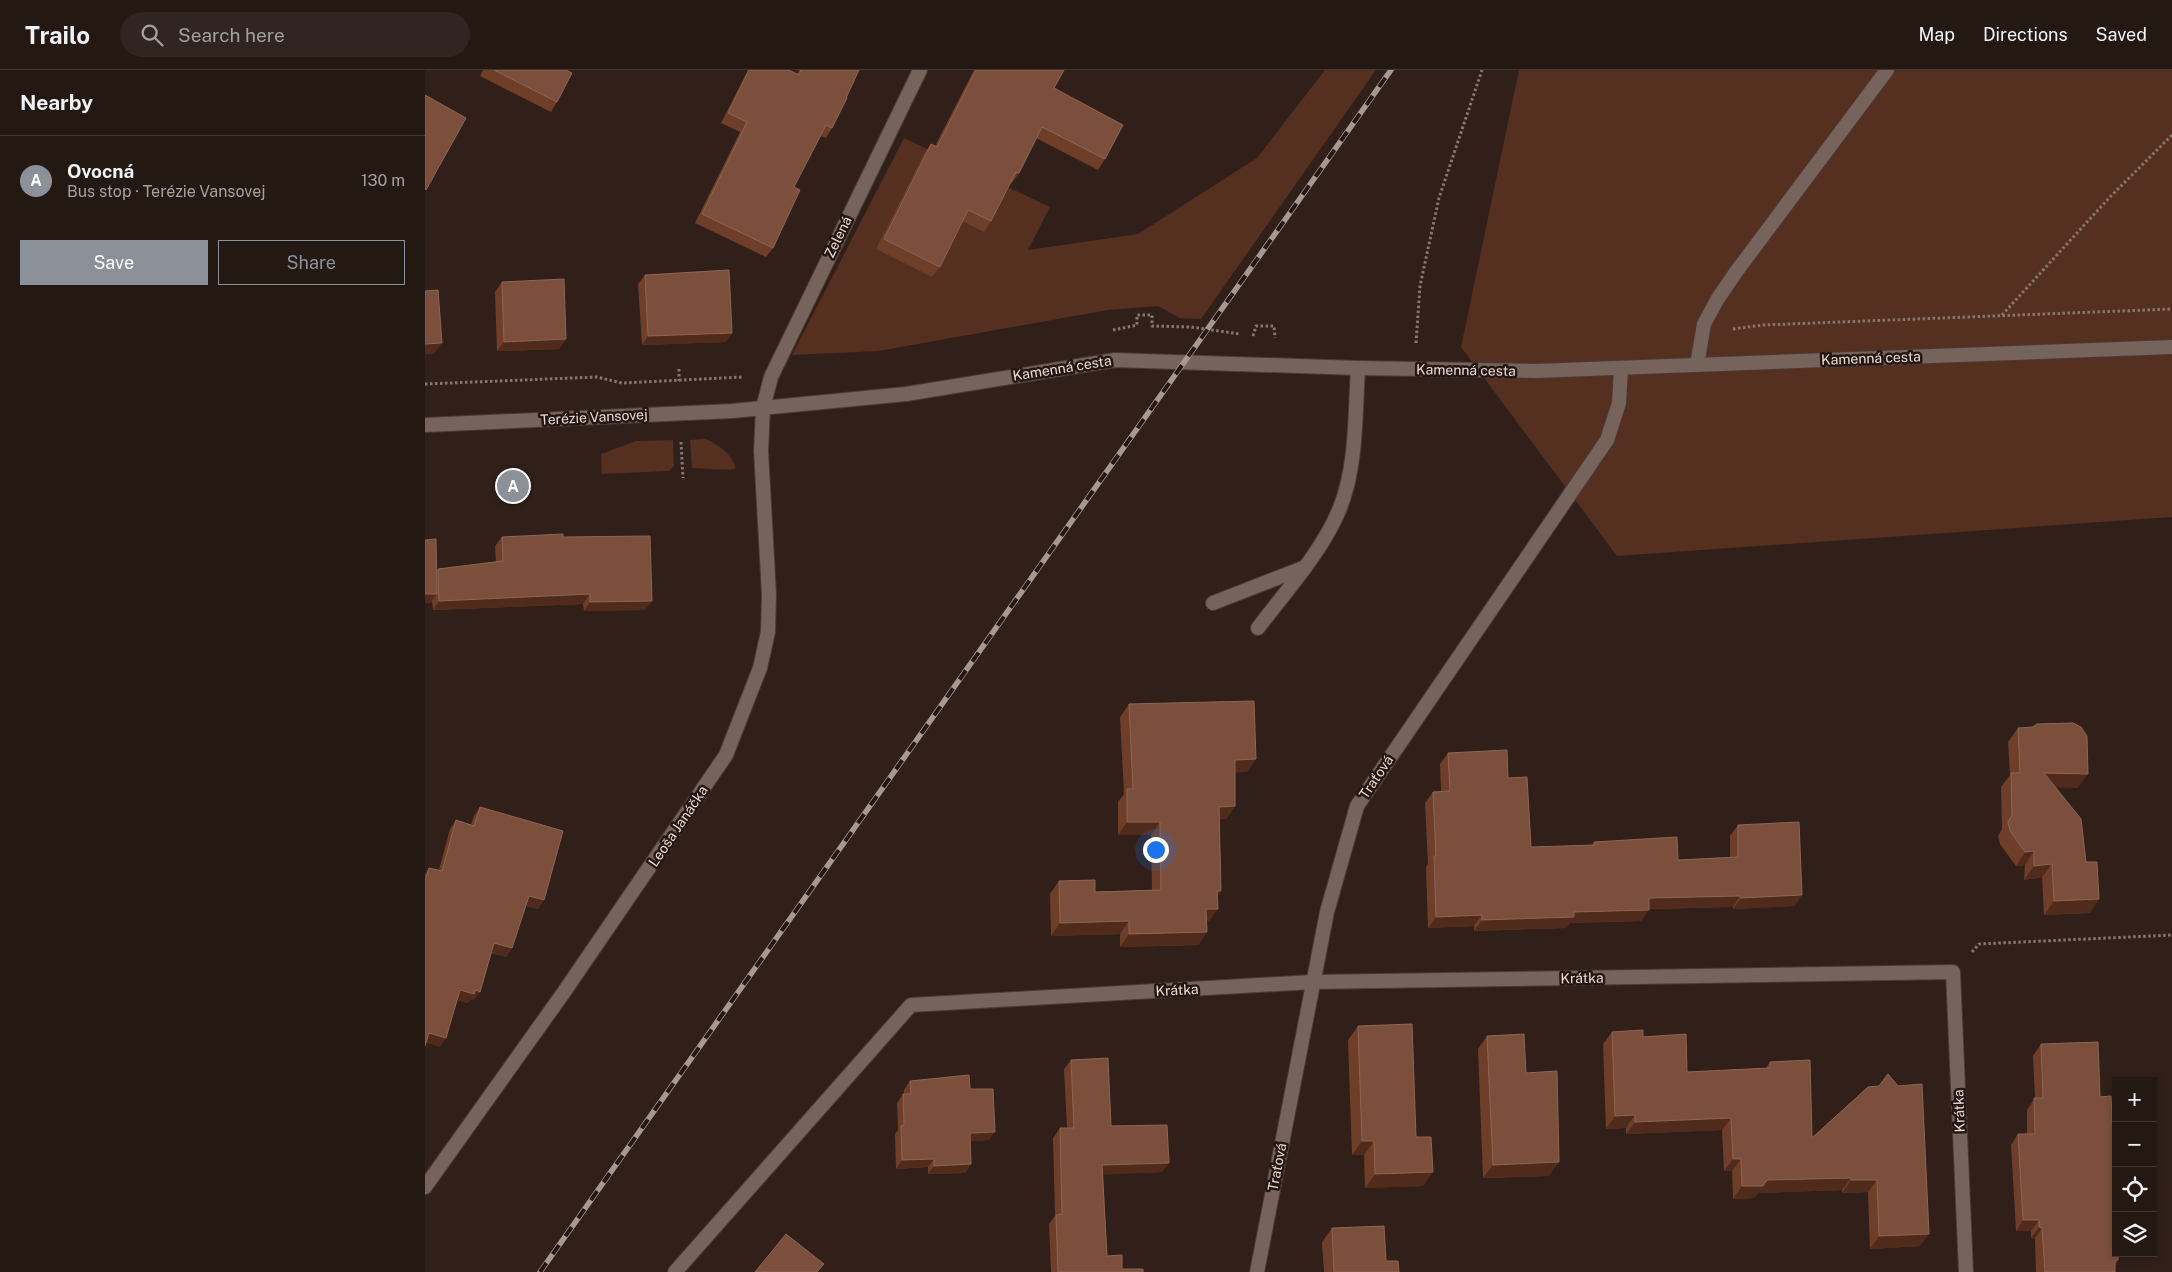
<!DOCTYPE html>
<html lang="en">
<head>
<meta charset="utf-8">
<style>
	:root { --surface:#241813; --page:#302521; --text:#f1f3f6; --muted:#a3a0a0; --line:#413733; --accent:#8c9099 }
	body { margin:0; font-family:"Public Sans",sans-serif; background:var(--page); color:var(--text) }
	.controls { position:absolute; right:15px; bottom:15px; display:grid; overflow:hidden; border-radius:0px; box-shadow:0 2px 8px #0003 }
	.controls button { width:45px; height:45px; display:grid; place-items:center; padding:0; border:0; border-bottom:1px solid var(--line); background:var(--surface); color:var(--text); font:25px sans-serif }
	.you { position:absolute; left:730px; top:779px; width:18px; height:18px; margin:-12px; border:4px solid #fff; border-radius:50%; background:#1a73e8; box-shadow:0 0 0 8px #1a73e833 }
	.badge { display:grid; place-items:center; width:32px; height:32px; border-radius:50%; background:var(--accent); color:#fff; font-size:16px; font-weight:700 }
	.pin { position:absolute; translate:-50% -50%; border:2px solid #fff; box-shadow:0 1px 5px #0006 }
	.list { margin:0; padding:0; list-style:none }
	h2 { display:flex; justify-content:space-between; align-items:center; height:65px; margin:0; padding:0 20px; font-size:21px }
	h2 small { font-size:16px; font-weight:400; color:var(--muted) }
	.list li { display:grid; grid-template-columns:32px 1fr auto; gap:15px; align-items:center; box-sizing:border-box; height:90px; padding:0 20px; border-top:1px solid var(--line) }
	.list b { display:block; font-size:19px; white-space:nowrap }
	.list p { margin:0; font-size:16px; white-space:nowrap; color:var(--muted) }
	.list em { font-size:16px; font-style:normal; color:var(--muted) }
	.actions { display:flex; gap:10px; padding:15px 20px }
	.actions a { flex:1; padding:11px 0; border:1px solid var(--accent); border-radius:0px; text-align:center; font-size:18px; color:var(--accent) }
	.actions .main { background:var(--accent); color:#fff }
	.icon { flex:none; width:28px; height:28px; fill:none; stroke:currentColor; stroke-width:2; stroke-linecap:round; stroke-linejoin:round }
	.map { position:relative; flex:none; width:1747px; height:1202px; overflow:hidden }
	header { display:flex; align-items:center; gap:30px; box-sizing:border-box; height:70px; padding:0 25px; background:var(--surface); border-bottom:1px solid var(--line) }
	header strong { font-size:24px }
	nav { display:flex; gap:28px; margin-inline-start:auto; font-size:18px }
	.search { width:350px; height:45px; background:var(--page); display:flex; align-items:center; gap:12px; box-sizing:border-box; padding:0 18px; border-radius:28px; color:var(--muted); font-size:19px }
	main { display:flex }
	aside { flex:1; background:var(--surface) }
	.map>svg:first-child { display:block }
	.green { fill:#552f1f }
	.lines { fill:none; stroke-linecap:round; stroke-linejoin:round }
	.service-casing { stroke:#493b37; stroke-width:16 }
	.minor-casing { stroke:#493b37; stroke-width:16 }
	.path { stroke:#857771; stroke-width:3; stroke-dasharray:2.5 2.5; stroke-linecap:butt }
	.service { stroke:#76635b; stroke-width:14 }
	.minor { stroke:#76635b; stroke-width:14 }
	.rail-casing { stroke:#a69893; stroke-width:5.5 }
	.rail { stroke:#261610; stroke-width:4; stroke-dasharray:11; stroke-linecap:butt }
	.wall { fill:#6f3e29 }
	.shaded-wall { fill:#502b1b }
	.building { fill:#7c4f3c; stroke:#8d6554 }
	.labels { text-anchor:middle; stroke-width:5; stroke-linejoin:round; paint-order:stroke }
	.street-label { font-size:14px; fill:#e7dbd7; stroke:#261610 }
</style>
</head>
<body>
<header>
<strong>Trailo</strong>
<div class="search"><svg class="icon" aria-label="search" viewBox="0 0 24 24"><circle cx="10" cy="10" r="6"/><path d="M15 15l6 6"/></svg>Search here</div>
<nav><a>Map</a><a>Directions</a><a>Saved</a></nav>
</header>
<main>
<aside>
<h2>Nearby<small></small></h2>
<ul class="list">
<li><span class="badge">A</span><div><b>Ovocná</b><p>Bus stop · Terézie Vansovej</p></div><em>130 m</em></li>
</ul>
<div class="actions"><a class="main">Save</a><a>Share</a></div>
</aside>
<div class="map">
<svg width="1747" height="1202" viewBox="0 0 1747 1202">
	<rect width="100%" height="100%" fill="#302019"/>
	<!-- green -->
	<g class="green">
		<polygon points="900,0 951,0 776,249 755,248 733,236 683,240 454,281 367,285 479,68 625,137 603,180 713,164 832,88"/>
		<polygon points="1094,0 1747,0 1747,447 1192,486 1036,277"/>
		<path d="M280 369C294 374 306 384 311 398L305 400 267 398 265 370Z"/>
		<polygon points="248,370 249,396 244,401 177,404 176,384 211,371"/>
	</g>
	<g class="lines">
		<defs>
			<g id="service">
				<polyline points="1272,295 1279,254 1292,230 1311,202 1462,0"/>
				<polyline points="788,533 878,498"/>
				<path d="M833 558C861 521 897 482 915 438 932 395 930 344 933 298"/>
			</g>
			<g id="minor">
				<polyline points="0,355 307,341 481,324 690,290 933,298 1111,301 1747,277"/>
				<polyline points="0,1117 139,922 301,685 335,598 343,562 344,524 336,381 338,338 346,307 495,0"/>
				<polyline points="250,1202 486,935 887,912 1528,902 1541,1202"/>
				<polyline points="832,1202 902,842 932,736 1182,370 1194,333 1196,299"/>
			</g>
		</defs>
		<!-- service casing -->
		<use href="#service" class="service-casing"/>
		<!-- minor casing -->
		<use href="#minor" class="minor-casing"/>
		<!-- path -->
		<g class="path">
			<polyline points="1577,245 1684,128 1747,65"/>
			<polyline points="1308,259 1338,255 1747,239"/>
			<polyline points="688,260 712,255 712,245 727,245 727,256 766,257 815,264"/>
			<polyline points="828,266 831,256 849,256 850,268"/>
			<polyline points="991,273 995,216 1014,128 1057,0"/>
			<polyline points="254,299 254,311"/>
			<polyline points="0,314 172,307 197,313 318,307"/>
			<polyline points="256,372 258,408"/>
			<polyline points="1547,882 1554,874 1747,865"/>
		</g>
		<!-- service -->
		<use href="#service" class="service"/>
		<!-- minor -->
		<use href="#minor" class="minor"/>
		<defs>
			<polyline id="rail" points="115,1202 966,0"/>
		</defs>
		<!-- rail casing -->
		<use href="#rail" class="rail-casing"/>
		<!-- rail -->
		<use href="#rail" class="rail"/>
	</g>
	<!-- wall -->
	<g class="wall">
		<polygon points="58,0 141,0 132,32 126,42 55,6"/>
		<polygon points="323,0 364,0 372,4 374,0 434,0 407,58 401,68 396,66 369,117 348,178 341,187 270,153 315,62 296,53"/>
		<polygon points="549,0 639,0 629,18 680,89 673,100 611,68 594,103 586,114 585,113 566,151 559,162 537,151 515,197 507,207 451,179 499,84 506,74 510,76"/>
		<polygon points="220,205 307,263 301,272 217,275 213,214"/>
		<polygon points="77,212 141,269 134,279 72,281 70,222"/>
		<polygon points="77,467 138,467 220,540 159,541 158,534 8,540 7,531 5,533 12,501 13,499 71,492 70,476"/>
		<polygon points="704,634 822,702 810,702 810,736 801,749 794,749 796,821 792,826 784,851 782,851 782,862 773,875 695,877 695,864 626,866 625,824 634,811 670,822 727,820 726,765 693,765 693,732 699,724 695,647"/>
		<polygon points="1593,658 1653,718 1630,717 1665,843 1619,845 1617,807 1599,810 1600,795 1591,796 1575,774 1573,766 1577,759 1576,717 1585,705 1583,672"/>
		<polygon points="1023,683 1083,708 1106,777 1167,775 1169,772 1253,790 1305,787 1305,766 1313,755 1370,836 1308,839 1308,837 1224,839 1216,851 1145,853 1141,858 1049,861 1049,856 1003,858 1001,797 1003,794 1000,733 1008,722 1016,721 1015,694"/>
		<polygon points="55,737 113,839 101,836 87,878 81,887 66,883 55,922 48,930 45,930 43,933 32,930 15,977 1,972 0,976 0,804 4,798 14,800 25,759 31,750 46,755 49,746"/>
		<polygon points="933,956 991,1067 998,1116 940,1118 939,1085 927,1085 923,970"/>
		<polygon points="1187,962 1262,1002 1341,998 1345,992 1387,1068 1443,1017 1495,1176 1445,1179 1443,1122 1417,1123 1417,1120 1333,1123 1329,1128 1308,1129 1307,1101 1299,1101 1297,1060 1201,1064 1201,1058 1181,1059 1178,974"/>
		<polygon points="1062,966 1101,1003 1124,1106 1058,1108 1053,979"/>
		<polygon points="1616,974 1675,1027 1693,1190 1690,1195 1690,1202 1611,1202 1610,1169 1606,1168 1606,1161 1591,1161 1586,1075 1593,1064 1602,1064 1602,1040 1610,1028 1608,986"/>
		<polygon points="646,990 686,1056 737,1102 678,1104 682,1186 697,1199 718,1202 626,1202 624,1154 630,1146 628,1068 635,1058 642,1058 639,999"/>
		<polygon points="485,1011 545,1019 564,1070 545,1071 546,1094 540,1103 503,1104 503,1097 471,1099 470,1064 473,1060 472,1033 478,1024 479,1024 479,1020"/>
		<polygon points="907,1158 961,1191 974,1202 899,1202 897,1172"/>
	</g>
	<!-- shaded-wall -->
	<g class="shaded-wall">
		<polygon points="307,263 301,272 217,275 223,266"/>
		<polygon points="141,269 134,279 72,281 79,272"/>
		<polygon points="17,273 9,284 0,284 0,274"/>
		<polygon points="0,524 12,524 5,533 0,533"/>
		<polygon points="165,524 158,534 8,540 14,531"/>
		<polygon points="227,531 220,540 159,541 165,532"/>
		<polygon points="831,689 822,702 801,703 810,690"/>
		<polygon points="1619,703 1663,704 1653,718 1609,717"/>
		<polygon points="810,736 801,749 785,750 794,737"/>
		<polygon points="702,752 735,752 726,765 693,765"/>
		<polygon points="1609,781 1600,795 1591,796 1600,782"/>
		<polygon points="1627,794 1617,807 1599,810 1609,796"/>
		<polygon points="792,821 796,821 787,834"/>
		<polygon points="1377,825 1370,836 1308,839 1316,828"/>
		<polygon points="104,826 119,830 113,839 98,835"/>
		<polygon points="1315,826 1308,837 1216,839 1224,828"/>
		<polygon points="1674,829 1665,843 1619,845 1629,831"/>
		<polygon points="781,839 793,839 784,851 772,852"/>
		<polygon points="1224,840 1216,851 1145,853 1141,858 1049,861 1057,850 1149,842"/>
		<polygon points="1057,845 1049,856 1003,858 1011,847"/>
		<polygon points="704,851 695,864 626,866 635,853"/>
		<polygon points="782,862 773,875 695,877 704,864"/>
		<polygon points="69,873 87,878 81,887 63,882"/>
		<polygon points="35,920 51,920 55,922 48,930 45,930 43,933 29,929"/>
		<polygon points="4,963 21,968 15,977 0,972"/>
		<polygon points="1210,1045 1201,1058 1181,1059 1190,1046"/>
		<polygon points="1306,1048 1297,1060 1201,1064 1210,1052"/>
		<polygon points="570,1062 564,1070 539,1072 545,1063"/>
		<polygon points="937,1071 949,1071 939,1085 927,1085"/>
		<polygon points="509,1089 503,1097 471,1099 477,1090"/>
		<polygon points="1308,1089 1316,1089 1307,1101 1299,1101"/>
		<polygon points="1134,1092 1124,1106 1058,1108 1068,1095"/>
		<polygon points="744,1093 737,1102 671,1105 677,1095"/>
		<polygon points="546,1094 540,1103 503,1104 509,1096"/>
		<polygon points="1008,1102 998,1116 940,1118 950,1104"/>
		<polygon points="1426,1108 1417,1120 1333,1123 1329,1128 1308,1129 1317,1116 1342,1110"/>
		<polygon points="1426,1110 1452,1110 1443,1122 1417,1123"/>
		<polygon points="1598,1150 1614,1150 1606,1161 1591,1161"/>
		<polygon points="1614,1157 1617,1158 1610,1169 1606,1168"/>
		<polygon points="1504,1164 1495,1176 1445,1179 1454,1166"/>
	</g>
	<!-- building -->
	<g class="building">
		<polygon points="69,0 141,0 147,3 132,32"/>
		<polygon points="324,0 364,0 374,5 376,0 434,0 421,28 422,28 407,58 401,55 369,117 375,120 348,178 277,144 322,52 303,43"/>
		<polygon points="551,0 639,0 629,18 698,55 680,89 617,57 594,103 591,102 566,151 543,140 515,197 459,169 506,74 512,77"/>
		<polygon points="0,25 41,48 1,120 0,119"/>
		<polygon points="304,200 307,263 223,266 220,205"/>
		<polygon points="139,209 141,269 79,272 77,212"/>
		<polygon points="13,220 17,273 0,274 0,221"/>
		<polygon points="138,464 138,467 225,466 227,531 165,532 165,524 14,531 13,499 78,491 77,467"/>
		<polygon points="11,469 12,524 0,524 0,470"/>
		<polygon points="829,631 831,689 810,690 810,736 794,737 796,821 792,821 793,839 781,839 782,862 704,864 704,851 635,853 634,811 670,810 670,822 736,820 735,752 702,752 702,719 708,719 704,634"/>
		<polygon points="1648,653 1656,657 1662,666 1663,704 1619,703 1656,749 1661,792 1672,792 1674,829 1629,831 1627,794 1609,796 1609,781 1600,782 1585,761 1583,752 1587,745 1586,703 1595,703 1593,658 1608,657 1612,654"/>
		<polygon points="1082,680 1083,708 1102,707 1106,777 1170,775 1169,772 1252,767 1253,790 1313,787 1313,755 1374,752 1377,825 1316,828 1315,826 1224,828 1224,840 1149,842 1149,847 1057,850 1057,845 1011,847 1009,786 1011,786 1008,722 1025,721 1023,683"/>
		<polygon points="55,737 138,761 119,830 104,826 87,878 69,873 55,922 51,920 49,924 35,920 21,968 4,963 0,976 0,811 4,798 17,801 31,750 49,756"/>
		<polygon points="987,954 991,1067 1006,1067 1008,1102 950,1104 949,1071 937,1071 933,956"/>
		<polygon points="1218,960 1218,967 1261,964 1262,1002 1345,998 1345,992 1385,990 1387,1068 1443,1017 1454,1016 1463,1004 1473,1016 1497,1014 1504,1164 1454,1166 1452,1110 1426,1110 1426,1108 1342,1110 1338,1116 1317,1116 1316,1089 1308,1089 1306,1048 1210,1052 1210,1045 1190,1046 1187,962"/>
		<polygon points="1099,964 1101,1003 1132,1001 1134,1092 1068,1095 1062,966"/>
		<polygon points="1673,972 1675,1027 1686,1026 1691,1130 1691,1183 1693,1183 1693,1190 1690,1190 1690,1202 1620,1202 1617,1158 1614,1157 1614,1150 1598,1150 1593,1064 1610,1064 1609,1028 1618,1028 1616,974"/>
		<polygon points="683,988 686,1056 742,1055 744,1093 677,1095 682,1186 697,1185 697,1199 718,1199 718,1202 633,1202 631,1145 637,1144 635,1058 649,1058 646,990"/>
		<polygon points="544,1005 545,1019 568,1019 570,1062 545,1063 546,1094 509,1096 509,1089 477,1090 476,1056 479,1055 478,1024 486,1024 485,1011"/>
		<polygon points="959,1156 961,1191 973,1191 974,1202 909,1202 907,1158"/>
		<polygon points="361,1164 399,1194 392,1202 330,1202"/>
	</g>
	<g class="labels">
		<!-- street labels -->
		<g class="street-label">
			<text transform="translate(413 167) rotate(-64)" y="5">Zelená</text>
			<text transform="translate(1446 288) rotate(-2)" y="5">Kamenná cesta</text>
			<text transform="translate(637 298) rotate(-9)" y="5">Kamenná cesta</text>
			<text transform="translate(1041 300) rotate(1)" y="5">Kamenná cesta</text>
			<text transform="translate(169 347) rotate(-3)" y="5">Terézie Vansovej</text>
			<text transform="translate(951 707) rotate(-56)" y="5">Traťová</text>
			<text transform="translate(253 756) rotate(-56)" y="5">Leoša Janáčka</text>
			<text transform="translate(1157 908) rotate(-1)" y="5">Krátka</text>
			<text transform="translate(752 920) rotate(-3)" y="5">Krátka</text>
			<text transform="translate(1534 1041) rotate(-92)" y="5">Krátka</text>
			<text transform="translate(852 1097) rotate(-79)" y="5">Traťová</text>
		</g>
	</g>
</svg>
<div class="controls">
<button>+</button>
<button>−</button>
<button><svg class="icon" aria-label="locate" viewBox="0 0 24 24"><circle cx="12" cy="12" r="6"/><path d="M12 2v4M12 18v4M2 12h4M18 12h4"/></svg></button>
<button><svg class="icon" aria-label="layers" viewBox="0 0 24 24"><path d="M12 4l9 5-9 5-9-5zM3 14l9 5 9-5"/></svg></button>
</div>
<div class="you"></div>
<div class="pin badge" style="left:88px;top:416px">A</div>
</div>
</main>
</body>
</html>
